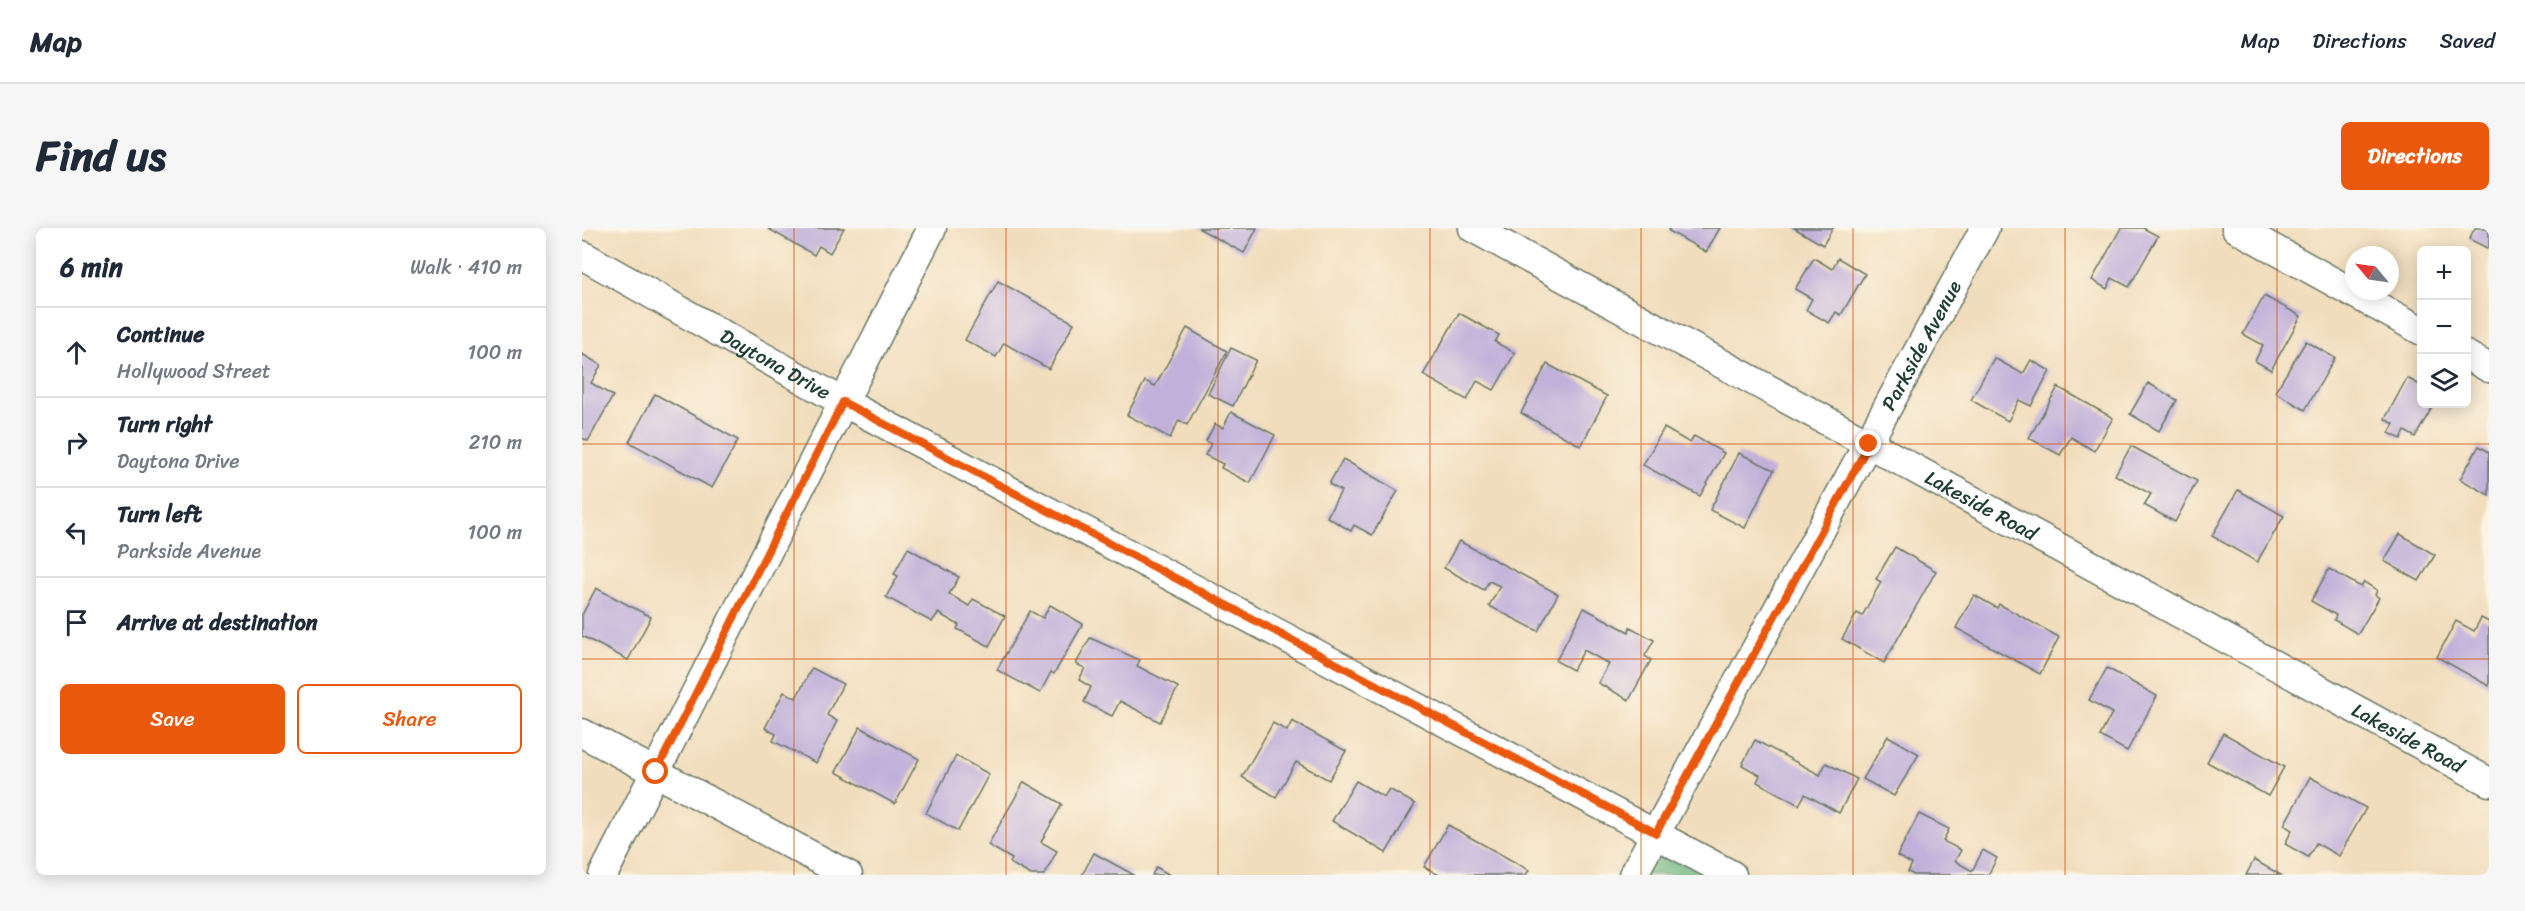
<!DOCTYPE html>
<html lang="en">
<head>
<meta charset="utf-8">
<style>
	:root { --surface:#fff; --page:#f6f6f7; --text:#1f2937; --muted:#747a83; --line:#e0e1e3; --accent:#ea580c }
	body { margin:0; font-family:Sriracha,sans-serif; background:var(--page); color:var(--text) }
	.controls { position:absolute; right:18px; top:18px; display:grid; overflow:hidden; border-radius:9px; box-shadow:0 3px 15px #0003 }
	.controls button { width:54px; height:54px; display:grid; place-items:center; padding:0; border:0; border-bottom:2px solid var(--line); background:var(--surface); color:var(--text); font:30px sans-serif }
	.compass { position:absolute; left:1763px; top:18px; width:54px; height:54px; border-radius:50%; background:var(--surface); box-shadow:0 3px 15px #0003; rotate:299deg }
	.stop { position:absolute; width:18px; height:18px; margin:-14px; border:4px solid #ea580c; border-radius:50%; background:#fff }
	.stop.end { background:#ea580c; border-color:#fff; box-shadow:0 2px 6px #0008 }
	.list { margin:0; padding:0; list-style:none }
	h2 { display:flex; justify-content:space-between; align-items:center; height:78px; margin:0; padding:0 24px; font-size:26px }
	h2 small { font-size:20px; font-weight:400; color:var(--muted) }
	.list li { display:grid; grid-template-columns:39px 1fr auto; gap:18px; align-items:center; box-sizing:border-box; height:90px; padding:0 24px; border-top:2px solid var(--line) }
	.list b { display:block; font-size:22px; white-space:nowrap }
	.list p { margin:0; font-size:20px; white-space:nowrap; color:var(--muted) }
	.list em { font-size:20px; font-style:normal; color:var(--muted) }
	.actions { display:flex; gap:12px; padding:18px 24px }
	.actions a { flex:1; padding:14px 0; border:2px solid var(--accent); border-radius:9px; text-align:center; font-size:21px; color:var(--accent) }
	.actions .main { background:var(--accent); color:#fff }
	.icon { flex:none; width:33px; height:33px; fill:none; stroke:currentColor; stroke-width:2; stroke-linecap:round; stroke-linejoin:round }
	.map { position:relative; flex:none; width:1907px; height:647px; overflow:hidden; border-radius:9px }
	header { display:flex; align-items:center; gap:36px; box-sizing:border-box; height:84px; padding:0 30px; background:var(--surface); border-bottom:2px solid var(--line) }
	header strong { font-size:28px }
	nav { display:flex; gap:33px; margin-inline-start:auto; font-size:21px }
	.intro { display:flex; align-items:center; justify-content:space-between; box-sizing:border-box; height:144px; padding:0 36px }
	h1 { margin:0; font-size:42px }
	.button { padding:15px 27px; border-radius:9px; background:var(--accent); color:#fff; font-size:21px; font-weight:700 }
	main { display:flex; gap:36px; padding:0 36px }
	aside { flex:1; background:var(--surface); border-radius:9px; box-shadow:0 3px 15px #0003 }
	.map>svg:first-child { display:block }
	.forest { fill:#66b27b; stroke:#427858; stroke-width:1.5 }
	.building { fill:#c1b0da }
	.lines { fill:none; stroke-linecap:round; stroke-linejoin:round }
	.minor-casing { stroke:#687564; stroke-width:31 }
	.minor { stroke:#fff; stroke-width:28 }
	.route { stroke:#ea580c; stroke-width:8 }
	.grid { fill:none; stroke:#d45610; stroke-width:1.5; stroke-opacity:0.55 }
	.labels { text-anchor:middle; stroke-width:6; stroke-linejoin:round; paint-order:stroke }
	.street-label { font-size:20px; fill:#1f3d34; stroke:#fcf5e5 }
</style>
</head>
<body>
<header>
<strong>Map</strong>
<nav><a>Map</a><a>Directions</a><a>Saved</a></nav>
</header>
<div class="intro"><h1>Find us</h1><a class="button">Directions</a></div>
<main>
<aside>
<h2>6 min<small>Walk · 410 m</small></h2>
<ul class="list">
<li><svg class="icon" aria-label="ahead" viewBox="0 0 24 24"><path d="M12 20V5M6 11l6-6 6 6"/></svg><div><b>Continue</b><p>Hollywood Street</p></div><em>100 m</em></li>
<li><svg class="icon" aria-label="right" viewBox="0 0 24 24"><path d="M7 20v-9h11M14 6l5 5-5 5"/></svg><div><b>Turn right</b><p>Daytona Drive</p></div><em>210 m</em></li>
<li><svg class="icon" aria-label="left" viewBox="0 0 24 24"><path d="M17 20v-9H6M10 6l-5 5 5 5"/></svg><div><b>Turn left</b><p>Parkside Avenue</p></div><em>100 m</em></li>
<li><svg class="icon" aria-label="arrive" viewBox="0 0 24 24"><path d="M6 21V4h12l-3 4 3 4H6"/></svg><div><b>Arrive at destination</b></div></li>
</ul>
<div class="actions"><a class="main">Save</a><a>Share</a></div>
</aside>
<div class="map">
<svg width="1907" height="647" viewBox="0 0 1907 647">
	<rect width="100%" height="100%" fill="#fcf5e5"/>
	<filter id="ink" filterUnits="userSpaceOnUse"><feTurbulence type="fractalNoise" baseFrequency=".0167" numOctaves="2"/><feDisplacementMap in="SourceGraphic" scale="12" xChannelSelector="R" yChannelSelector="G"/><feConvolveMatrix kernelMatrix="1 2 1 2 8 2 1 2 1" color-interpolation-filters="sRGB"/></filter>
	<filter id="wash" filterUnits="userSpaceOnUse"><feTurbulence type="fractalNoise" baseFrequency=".008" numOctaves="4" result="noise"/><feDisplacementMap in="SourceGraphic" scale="24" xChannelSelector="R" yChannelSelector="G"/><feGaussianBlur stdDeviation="1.35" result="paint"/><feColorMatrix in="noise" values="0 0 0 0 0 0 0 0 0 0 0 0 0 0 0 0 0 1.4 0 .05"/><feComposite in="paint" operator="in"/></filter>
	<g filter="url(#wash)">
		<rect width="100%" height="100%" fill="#f1ddbc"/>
		<!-- forest -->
		<polygon class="forest" points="1075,607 1150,647 1053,647"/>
		<g id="blocks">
			<!-- building -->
			<g class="building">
				<polygon points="185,0 262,0 248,25 237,18 232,27"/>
				<polygon points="616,0 675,0 662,25"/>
				<polygon points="1088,0 1138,0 1124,24 1087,3"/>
				<polygon points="1212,0 1251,0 1241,17"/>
				<polygon points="1539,0 1561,0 1576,8 1547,59 1530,50 1525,61 1510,52"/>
				<polygon points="1893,0 1907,0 1907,21 1887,11"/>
				<polygon points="1232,30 1250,41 1256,30 1283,46 1259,87 1254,84 1247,95 1224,82 1230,71 1213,61"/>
				<polygon points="416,53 492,95 467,141 422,115 414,129 383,112"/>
				<polygon points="1682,68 1719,88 1689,142 1673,133 1681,117 1661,106"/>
				<polygon points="877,85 917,107 913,114 933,125 912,162 895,153 885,172 841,147"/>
				<polygon points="605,100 645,123 605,197 597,192 588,210 545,187 563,153 573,158"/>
				<polygon points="1724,113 1753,130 1723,182 1693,164"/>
				<polygon points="649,120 674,132 651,178 626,166"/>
				<polygon points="0,126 19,137 9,155 31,168 6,213 0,210"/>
				<polygon points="1412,130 1441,146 1449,132 1468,143 1449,178 1437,172 1426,193 1389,172"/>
				<polygon points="965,136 1025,168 999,218 939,185"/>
				<polygon points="1825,150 1840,158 1840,176 1852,176 1833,209 1823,203 1819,211 1807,205 1812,196 1803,191"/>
				<polygon points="1566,155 1595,172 1577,203 1548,186"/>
				<polygon points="1476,159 1531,190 1512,223 1489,209 1478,227 1447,210"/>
				<polygon points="73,166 156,212 130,260 47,214"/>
				<polygon points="649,184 693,207 668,255 639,240 641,236 623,227 629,216 624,213 633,196 641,200"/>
				<polygon points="1082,200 1108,215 1112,208 1142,225 1118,268 1061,237"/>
				<polygon points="1549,218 1615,253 1593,294 1562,277 1569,266 1533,247"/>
				<polygon points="1897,218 1907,224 1907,267 1878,251"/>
				<polygon points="1157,225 1192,242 1163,300 1128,282"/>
				<polygon points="761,231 816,263 790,307 772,297 769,303 745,289 759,263 747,256"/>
				<polygon points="1656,262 1702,288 1675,334 1630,308"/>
				<polygon points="1818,306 1853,327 1837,353 1802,333"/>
				<polygon points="877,313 976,366 956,403 907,378 918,358 907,353 902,362 862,340"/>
				<polygon points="1313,319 1354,343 1302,435 1260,411 1275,385 1280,388 1299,354 1294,351"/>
				<polygon points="326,320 377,349 367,366 387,378 391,371 423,388 407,418 375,401 377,397 356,385 350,394 304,369 316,348 312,346"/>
				<polygon points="1747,341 1779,359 1782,354 1795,362 1793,367 1797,370 1776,406 1752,392 1754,387 1729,373"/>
				<polygon points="14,360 69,389 46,432 0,408 0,387"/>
				<polygon points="1392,367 1415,380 1417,376 1477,409 1458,446 1374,400"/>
				<polygon points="468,377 501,396 472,446 469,444 458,465 415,442 448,383 461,390"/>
				<polygon points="1002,380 1047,404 1048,399 1072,412 1063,428 1069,432 1047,472 1016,455 1027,436 1002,422 991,442 974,433"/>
				<polygon points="1899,390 1907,394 1907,458 1855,429 1874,393 1892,403"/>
				<polygon points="508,410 558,432 555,438 596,459 578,494 538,473 530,488 502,474 509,459 497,452 503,440 494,436"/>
				<polygon points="230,440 261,456 245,487 255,493 234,535 191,513 194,506 183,500 202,464 214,470"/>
				<polygon points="1525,440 1575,468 1545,523 1518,508 1530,485 1507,472"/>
				<polygon points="710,493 764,523 747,552 714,534 694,569 660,549 691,495 705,503"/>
				<polygon points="278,499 337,531 313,576 254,544"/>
				<polygon points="1641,505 1702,539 1686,568 1625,534"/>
				<polygon points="1306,508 1337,526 1312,568 1281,551"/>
				<polygon points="1173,512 1238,547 1244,535 1275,551 1257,585 1223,566 1217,577 1175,554 1178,547 1160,537"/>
				<polygon points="374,528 407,546 376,603 344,585"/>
				<polygon points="1728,549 1784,580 1757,628 1734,615 1726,629 1703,616 1710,602 1702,597"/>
				<polygon points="774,553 802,569 807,561 833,576 804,625 750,593"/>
				<polygon points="442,554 480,576 459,614 475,623 462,647 449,647 428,635 430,631 406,617"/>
				<polygon points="1337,586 1367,601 1361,613 1379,622 1373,633 1390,643 1401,622 1415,630 1406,647 1332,647 1326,644 1330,636 1315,628"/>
				<polygon points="866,597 947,642 944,647 857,647 842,639"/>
				<polygon points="512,625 552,647 500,647"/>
				<polygon points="1672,632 1699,647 1664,647"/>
				<polygon points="574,639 588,647 570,647"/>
			</g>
		</g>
	</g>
	<g filter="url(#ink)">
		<use href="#blocks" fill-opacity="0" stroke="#687564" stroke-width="1.5"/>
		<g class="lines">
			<defs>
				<g id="minor">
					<path id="s1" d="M891 0 1907 554"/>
					<polyline points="1654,0 1840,103"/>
					<path id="s2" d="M0 27 261 174 1150 647"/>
					<polyline points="1884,127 1907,140"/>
					<polyline points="0,505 266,647"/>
					<polyline points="21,647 350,0"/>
					<path id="s3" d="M1051 647 1403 0"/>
				</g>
			</defs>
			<!-- minor casing -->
			<use href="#minor" class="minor-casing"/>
			<!-- minor -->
			<use href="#minor" class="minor"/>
		</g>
	</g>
	<g class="lines" filter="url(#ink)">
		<!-- route -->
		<polyline class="route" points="74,544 261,174 1074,605 1287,216"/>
	</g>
	<!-- grid -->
	<path class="grid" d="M212 0V647M424 0V647M636 0V647M848 0V647M1059 0V647M1271 0V647M1483 0V647M1695 0V647M0 216H1907M0 431H1907"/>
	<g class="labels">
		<!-- street labels -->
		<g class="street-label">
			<text dy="7" stroke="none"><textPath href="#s3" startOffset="603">Parkside Avenue</textPath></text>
			<text dy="7" stroke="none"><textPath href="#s2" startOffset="222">Daytona Drive</textPath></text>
			<text dy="7" stroke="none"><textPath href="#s1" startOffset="579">Lakeside Road</textPath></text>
			<text dy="7" stroke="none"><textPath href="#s1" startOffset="1065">Lakeside Road</textPath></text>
		</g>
	</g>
</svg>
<div class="controls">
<button>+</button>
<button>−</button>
<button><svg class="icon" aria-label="layers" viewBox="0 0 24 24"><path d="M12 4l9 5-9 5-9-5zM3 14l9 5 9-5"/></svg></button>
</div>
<svg class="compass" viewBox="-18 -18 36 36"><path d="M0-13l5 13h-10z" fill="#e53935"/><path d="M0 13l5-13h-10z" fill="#747a83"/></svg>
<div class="stop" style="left:74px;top:544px"></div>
<div class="stop end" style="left:1287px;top:216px"></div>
</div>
</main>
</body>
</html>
